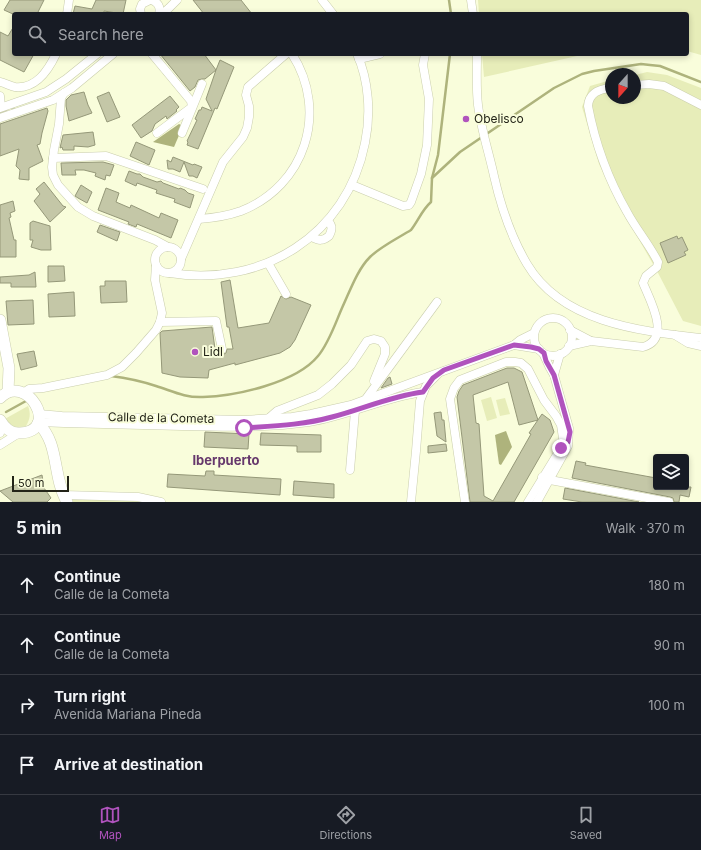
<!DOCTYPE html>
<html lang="en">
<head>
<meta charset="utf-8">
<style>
	:root { --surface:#171b24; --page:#242831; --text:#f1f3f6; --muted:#9ea1a6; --line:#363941; --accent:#b053bd }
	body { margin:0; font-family:Inter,sans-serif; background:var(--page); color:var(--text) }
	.controls { position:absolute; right:12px; bottom:12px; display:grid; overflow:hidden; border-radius:4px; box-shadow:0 2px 6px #0003 }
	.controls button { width:36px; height:36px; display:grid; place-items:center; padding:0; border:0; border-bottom:1px solid var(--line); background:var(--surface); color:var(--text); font:20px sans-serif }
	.compass { position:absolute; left:605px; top:68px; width:36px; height:36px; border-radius:50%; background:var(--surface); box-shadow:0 2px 6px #0003; rotate:201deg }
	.scale { position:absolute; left:12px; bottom:10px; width:57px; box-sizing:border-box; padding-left:4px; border:2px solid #232418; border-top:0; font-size:11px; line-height:14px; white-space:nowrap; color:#232418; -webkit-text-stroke:3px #f9fddb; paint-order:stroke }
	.stop { position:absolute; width:12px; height:12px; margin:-9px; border:3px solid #b053bd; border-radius:50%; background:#fff }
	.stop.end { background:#b053bd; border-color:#fff; box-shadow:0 1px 4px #0008 }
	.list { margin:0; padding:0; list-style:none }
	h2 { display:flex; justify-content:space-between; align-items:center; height:52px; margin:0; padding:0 16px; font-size:17px }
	h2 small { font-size:13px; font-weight:400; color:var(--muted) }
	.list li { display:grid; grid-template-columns:26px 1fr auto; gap:12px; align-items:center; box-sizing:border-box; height:60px; padding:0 16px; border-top:1px solid var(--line) }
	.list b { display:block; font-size:15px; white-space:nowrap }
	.list p { margin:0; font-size:13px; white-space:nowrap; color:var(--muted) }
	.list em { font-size:13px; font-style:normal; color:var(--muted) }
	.icon { flex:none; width:22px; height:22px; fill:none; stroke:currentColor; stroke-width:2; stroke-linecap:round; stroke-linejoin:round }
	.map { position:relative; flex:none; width:701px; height:502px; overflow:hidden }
	.search { position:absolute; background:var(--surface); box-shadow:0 2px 6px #0003; left:12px; right:12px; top:12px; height:44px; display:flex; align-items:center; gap:10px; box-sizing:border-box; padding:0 14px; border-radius:4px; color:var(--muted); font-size:15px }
	.sheet { height:292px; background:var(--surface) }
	nav { display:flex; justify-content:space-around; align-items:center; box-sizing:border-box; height:56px; border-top:1px solid var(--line); background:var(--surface); font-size:11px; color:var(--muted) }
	nav a { display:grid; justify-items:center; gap:2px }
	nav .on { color:var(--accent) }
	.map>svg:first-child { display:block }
	.green { fill:#e7edb9 }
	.water { fill:#aeb37c }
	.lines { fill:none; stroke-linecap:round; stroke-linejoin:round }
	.stream { stroke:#aeb37c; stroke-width:2.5 }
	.building { fill:#c4c7a7; stroke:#959879 }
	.minor-tunnel { stroke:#ced2b4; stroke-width:8; stroke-dasharray:8 4; stroke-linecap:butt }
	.minor-casing { stroke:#cacead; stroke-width:9 }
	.major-casing { stroke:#cacead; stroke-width:12 }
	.minor { stroke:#fff; stroke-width:8 }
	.major { stroke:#fff; stroke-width:11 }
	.route { stroke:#b053bd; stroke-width:5 }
	.poi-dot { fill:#b053bd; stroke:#f9fddb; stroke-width:1.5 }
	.labels { text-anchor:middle; stroke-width:4; stroke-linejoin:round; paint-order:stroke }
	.poi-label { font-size:12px; fill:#232418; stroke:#f9fddb; text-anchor:start }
	.street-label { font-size:12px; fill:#232418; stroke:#f9fddb }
	.neighbourhood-label { font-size:13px; font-weight:bold; fill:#66386c; stroke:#f9fddb }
</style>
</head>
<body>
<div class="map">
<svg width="701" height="502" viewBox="0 0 701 502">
	<rect width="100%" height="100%" fill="#f9fddb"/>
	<!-- green -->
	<g class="green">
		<polygon points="478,0 701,0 701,55 687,51 687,14 479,14"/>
		<polygon points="482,54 586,54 484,77"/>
		<polygon points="647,72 667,75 701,88 701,326 683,321 657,271 619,205 599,164 582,107 590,86 611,80 611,98 635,98 635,75"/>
		<polygon points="491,397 497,418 487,421 481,400"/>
		<polygon points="505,398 510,414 500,416 496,400"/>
		<path d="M28 406C31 414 30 419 26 426 16 428 10 427 3 420Z"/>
		<polygon points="65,495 144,502 70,502"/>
	</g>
	<!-- water -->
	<g class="water">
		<polygon points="179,124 183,126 174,147 153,142"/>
		<polygon points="506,431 512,447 501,465 499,464 495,435"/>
	</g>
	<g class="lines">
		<!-- stream -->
		<g class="stream">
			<polyline points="449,0 451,14"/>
			<polyline points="432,178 460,152 554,88 582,74 594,71 641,64 650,65 660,66 701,82"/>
			<path d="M111 376C127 378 141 381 156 386 172 391 185 398 203 397 236 396 296 383 318 356 329 343 335 324 342 308 350 291 357 270 370 257 380 247 398 238 411 230 418 221 422 210 431 202L432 178 438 155 450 54"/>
			<polyline points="6,412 26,401"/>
		</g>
	</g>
	<!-- building -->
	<g class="building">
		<polygon points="10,0 44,0 37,14 13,14 4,10"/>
		<polygon points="96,0 126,0 123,14 104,11 104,14 73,14 75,6 92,9"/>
		<polygon points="193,0 241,0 252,14 204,14"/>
		<polygon points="14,26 14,54 34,54 24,72 0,60 0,32 8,36"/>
		<polygon points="160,54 204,54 216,70 220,60 234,67 217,109 215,108 198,149 187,145 188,142 187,141 197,120 195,119 199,110 201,110 202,107 212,111 206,99 216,70 205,79 202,79 198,80 195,87 190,91"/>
		<polygon points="84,92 88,105 92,113 69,121 66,106 66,100 71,95"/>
		<polygon points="109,92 120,117 107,122 97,97"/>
		<polygon points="170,96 179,107 176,110 177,111 167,119 166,116 155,124 152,131 141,138 132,125"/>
		<polygon points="47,108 48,111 42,133 40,144 37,145 43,161 29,168 29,180 19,179 20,170 16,166 19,149 0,156 0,124"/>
		<polygon points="93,132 95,145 88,147 74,146 74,150 63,150 62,147 60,148 63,135"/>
		<polygon points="136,142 155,150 149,165 130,156"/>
		<polygon points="173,157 193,165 194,164 202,167 197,178 193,176 189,176 184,162 180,172 173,169 168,169 167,160 171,162"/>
		<polygon points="103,162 114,165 110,176 106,175 105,180 95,176 96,173 84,170 75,170 76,175 62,175 61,163"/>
		<polygon points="129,171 137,174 140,174 143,177 157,182 161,181 163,183 179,189 180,188 185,190 188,193 194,195 190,208 174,202 175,199 156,193 157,190 137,183 136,186 125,181"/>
		<polygon points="44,182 63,206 66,207 50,222 34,201 40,194 36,189"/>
		<polygon points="81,185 92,192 87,203 78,198 75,196"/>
		<polygon points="106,188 119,193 116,202 130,208 131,205 159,218 161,213 178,220 171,238 137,224 136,227 128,224 129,222 98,210"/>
		<polygon points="13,201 15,211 10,213 11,217 9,218 14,240 16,240 16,257 0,257 0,205"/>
		<polygon points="33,221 50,226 51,250 41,250 31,247 33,240 30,240 30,223"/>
		<polygon points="100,225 120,232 117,241 97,232"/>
		<polygon points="677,236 678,239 682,237 688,250 684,252 686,255 668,263 660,243"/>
		<polygon points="48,266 64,266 65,281 48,282"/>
		<polygon points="35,272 36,287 11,287 11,283 0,283 0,277 29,275"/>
		<polygon points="230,280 238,328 269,323 281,296 286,299 291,297 311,305 295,340 290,347 280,353 235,365 235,363 209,370 208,378 180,377 162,373 160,333 162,331 212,327 215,349 218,353 224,354 226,353 227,349 233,349 229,327 227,327 221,282"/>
		<polygon points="105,281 126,281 127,302 101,303 100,286 105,286"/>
		<polygon points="74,292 75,316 49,317 48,294"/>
		<polygon points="33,300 34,324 8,325 6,301"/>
		<polygon points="34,351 37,366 21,370 17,354"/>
		<polygon points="507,368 514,368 522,372 538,420 519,425 508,382 473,395 476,423 479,424 484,496 493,501 531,434 529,433 542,414 550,420 554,432 514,502 470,502 457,397 459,391 463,385"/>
		<polygon points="390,377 392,384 381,388 388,378"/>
		<polygon points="441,412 442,420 444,420 446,442 437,436 434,413"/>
		<polygon points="205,432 249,434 248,449 204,447"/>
		<polygon points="261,433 321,435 321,452 297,452 297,446 260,445"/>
		<polygon points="446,444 447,451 428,453 428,446"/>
		<polygon points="576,461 586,463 585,465 656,478 656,487 691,487 689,497 680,495 679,502 674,502 673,498 670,497 572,478"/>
		<polygon points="206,471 214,471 214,475 281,479 280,495 167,487 168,474 205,476"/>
		<polygon points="42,475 44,488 51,498 47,502 13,502 0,491"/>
		<polygon points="294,481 334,484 334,498 293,495"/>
		<polygon points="565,488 639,502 582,502 563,499"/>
	</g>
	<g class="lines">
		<!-- minor-tunnel -->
		<polyline class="minor-tunnel" points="0,113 15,109"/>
		<defs>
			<g id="minor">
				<path d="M151 0C158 2 161 7 159 14"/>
				<polyline points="322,0 333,14"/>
				<polyline points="471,0 473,14"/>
				<polyline points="67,14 69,0"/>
				<polyline points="141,14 140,9 142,4 150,0"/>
				<polyline points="162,14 169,8 177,0"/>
				<polyline points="152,54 191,101 192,107 157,133"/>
				<path d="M477 54C477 71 476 88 478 105 481 129 489 153 494 176 501 207 511 237 527 264 562 323 640 331 701 338"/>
				<polyline points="359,59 380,54"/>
				<path d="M0 82C5 83 10 86 15 87 36 89 48 71 56 54"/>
				<polyline points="635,85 649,84 664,86 701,105"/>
				<polyline points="64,93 61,98 59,124 54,150 52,167 53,175 58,185 78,207 93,216 155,240 168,247"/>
				<polyline points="0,96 1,107"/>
				<polyline points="0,108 46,92 66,79 97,54"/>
				<polyline points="0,118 53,100 72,88 113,54"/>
				<polyline points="182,133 202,84"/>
				<polyline points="53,158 106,156 203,189"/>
				<polyline points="352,185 403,206 409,205 411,202 421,174 427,145 429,99 423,65 425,54"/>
				<path d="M199 219C213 218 227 216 241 211 305 186 329 112 292 54"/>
				<path d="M312 237C319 241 323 241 329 236 332 230 333 226 328 221"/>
				<circle cx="168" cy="260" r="13"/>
				<polyline points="181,259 223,162 243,137 247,128 249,117 249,106 246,95 248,87 286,54"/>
				<polyline points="268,263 286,294"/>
				<path d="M170 273C262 288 347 235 365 143 371 114 369 81 357 54"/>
				<circle cx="553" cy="337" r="19"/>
				<polyline points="160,322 216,321 222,349"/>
				<polyline points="570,330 591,341"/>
				<polyline points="675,335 688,343 701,346"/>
				<polyline points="514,345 539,349"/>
				<path d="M569 346 591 341 643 347C672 339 650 300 643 283L646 276 657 267 658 262C649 244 636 229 627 212 608 179 595 143 588 106 589 93 599 89 611 88"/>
				<polyline points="554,375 560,354"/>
				<polyline points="23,393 29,389 43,388 107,375 122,367 136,353 156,330 160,322 162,313 155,280 156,265"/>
				<polyline points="365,400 437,302"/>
				<polyline points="39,414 62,416 244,420 292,417 311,414 351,405 514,345 520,340 534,333"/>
				<polyline points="269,418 277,411 318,395 332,384 351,365 367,341 374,339 381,341 385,347 385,354 374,381"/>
				<path d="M39 422 64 423C103 424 142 425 182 426 225 427 266 428 309 422 348 416 384 397 423 392"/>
				<polyline points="0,433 2,423"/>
				<polyline points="0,445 19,433"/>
				<polyline points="350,470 355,411"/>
				<polyline points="542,477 550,480 669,502"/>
				<polyline points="63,495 138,497 161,502"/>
				<polyline points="411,502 416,451 420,401 426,386 437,375"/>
				<polyline points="465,502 450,399 454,388 460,380 506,362 515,362 521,363 528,369 544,400 556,416 561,425 564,445"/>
				<polyline points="528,502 561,448 568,442"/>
				<polyline points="537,502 568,446 569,428 554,375 550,368 543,353"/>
			</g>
			<g id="major">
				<polyline points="0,320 9,368 8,392"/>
				<path d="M0 398C26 371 62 431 20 433 11 434 4 427 0 420"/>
				<path d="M38 423C60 444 52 476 67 502"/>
			</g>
		</defs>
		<!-- minor casing -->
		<use href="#minor" class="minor-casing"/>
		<!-- major casing -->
		<use href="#major" class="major-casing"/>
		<!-- minor -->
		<use href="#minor" class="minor"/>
		<!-- major -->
		<use href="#major" class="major"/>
	</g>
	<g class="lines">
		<!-- route -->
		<path class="route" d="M244 428C273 426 303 425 332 417 363 409 391 396 423 392L433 378 444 370 514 345 531 347 539 349 544 353 546 361 554 375 570 432 568 442 561 448"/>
	</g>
	<!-- markers -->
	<g class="poi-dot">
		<circle cx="466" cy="119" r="4"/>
		<circle cx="195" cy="352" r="4"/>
	</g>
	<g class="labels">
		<!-- poi labels -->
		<g class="poi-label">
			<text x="474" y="123">Obelisco</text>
			<text x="203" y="356">Lidl</text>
		</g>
		<!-- street labels -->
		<g class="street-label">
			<text transform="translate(161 418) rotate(1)" y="4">Calle de la Cometa</text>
		</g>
		<!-- neighbourhood labels -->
		<g class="neighbourhood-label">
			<text x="226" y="465">Iberpuerto</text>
		</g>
	</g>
</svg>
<div class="controls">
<button><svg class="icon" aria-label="layers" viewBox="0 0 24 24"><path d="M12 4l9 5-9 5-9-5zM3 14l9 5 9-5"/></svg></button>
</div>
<svg class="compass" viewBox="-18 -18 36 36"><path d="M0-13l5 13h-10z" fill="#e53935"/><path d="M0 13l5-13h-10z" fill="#9ea1a6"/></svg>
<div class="scale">50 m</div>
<div class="stop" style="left:244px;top:428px"></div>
<div class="stop end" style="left:561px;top:448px"></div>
<div class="search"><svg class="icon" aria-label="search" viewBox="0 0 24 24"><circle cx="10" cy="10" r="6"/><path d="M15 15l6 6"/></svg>Search here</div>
</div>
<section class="sheet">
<h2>5 min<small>Walk · 370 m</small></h2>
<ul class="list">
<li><svg class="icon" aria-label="ahead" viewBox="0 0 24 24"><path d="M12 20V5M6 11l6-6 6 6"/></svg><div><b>Continue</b><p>Calle de la Cometa</p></div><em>180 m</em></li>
<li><svg class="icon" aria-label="ahead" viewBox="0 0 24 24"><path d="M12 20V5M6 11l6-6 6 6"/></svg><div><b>Continue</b><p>Calle de la Cometa</p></div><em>90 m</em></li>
<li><svg class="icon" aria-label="right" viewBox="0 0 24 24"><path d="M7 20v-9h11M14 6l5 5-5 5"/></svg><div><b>Turn right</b><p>Avenida Mariana Pineda</p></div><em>100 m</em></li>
<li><svg class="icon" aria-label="arrive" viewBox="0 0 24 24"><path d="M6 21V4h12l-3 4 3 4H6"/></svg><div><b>Arrive at destination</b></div></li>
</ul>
</section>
<nav>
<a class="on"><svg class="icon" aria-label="map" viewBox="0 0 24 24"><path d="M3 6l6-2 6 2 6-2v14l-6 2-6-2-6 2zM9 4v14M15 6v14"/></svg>Map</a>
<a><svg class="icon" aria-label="directions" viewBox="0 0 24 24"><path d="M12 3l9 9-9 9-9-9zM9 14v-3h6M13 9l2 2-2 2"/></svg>Directions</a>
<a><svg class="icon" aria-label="saved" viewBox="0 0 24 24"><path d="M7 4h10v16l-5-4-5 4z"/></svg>Saved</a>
</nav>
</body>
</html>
